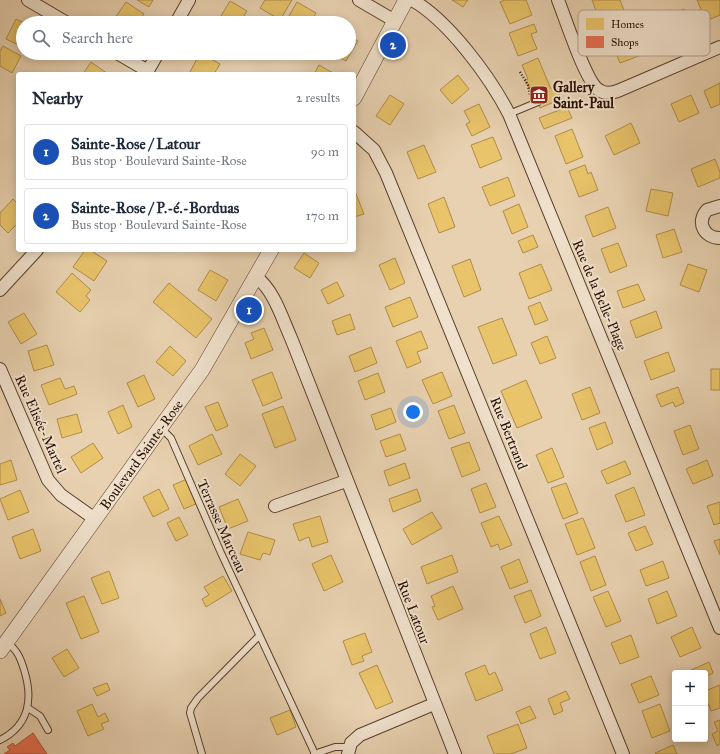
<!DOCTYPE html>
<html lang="en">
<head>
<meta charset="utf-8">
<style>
	:root { --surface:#fff; --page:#f2f2f3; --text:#1f2937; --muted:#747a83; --line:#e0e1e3; --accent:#8f2418 }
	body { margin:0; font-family:"IM FELL Great Primer",serif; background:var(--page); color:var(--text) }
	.controls { position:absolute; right:12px; bottom:12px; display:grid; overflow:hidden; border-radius:4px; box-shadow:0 2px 10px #0003 }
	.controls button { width:36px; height:36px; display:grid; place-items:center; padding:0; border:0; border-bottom:1px solid var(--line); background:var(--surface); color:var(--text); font:20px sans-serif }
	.you { position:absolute; left:413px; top:412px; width:14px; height:14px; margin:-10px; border:3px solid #fff; border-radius:50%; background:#1a73e8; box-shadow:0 0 0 6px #1a73e833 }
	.badge { display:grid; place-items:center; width:26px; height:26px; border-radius:50%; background:var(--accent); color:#fff; font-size:13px; font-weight:700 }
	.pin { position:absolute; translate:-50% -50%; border:2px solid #fff; box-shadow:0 1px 4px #0006 }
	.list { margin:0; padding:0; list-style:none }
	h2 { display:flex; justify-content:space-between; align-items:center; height:52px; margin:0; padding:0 16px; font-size:17px }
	h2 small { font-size:13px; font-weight:400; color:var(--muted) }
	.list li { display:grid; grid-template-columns:26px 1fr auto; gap:12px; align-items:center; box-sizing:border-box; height:56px; margin:0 8px 8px; padding:0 8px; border:1px solid var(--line); border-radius:4px }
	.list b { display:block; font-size:15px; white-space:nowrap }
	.list p { margin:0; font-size:13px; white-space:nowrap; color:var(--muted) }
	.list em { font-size:13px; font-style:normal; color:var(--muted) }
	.icon { flex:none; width:22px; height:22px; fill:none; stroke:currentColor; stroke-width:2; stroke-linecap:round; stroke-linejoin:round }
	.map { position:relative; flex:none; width:720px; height:754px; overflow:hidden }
	.search { position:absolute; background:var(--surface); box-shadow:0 2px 10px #0003; left:16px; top:16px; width:340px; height:44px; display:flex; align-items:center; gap:10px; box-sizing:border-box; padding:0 14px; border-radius:22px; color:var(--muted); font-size:15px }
	.panel { position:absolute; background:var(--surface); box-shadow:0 2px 10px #0003; left:16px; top:72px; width:340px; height:180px; border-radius:4px }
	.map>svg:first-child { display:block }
	.homes { fill:#e9c46a; stroke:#af8d4a }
	.shops { fill:#e76f51; stroke:#ae5239 }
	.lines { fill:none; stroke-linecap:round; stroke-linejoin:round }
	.service-casing { stroke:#583f2c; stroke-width:8 }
	.minor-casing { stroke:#583f2c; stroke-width:14 }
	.tertiary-casing { stroke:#583f2c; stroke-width:16 }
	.path { stroke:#280e00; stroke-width:2.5; stroke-dasharray:1 2; stroke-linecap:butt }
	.service { stroke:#f0e1cc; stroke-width:6 }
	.minor { stroke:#f0e1cc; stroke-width:12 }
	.tertiary { stroke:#f0e1cc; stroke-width:15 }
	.labels { text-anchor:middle; stroke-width:4; stroke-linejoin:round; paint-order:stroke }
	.poi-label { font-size:14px; font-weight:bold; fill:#280e00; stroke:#f0e1cc; text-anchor:start }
	.street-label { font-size:14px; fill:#280e00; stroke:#f0e1cc }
	.key { fill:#f0e1cc; stroke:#b4a28f; stroke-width:1 }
	.key-label { font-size:11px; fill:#280e00 }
</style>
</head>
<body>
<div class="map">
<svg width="720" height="754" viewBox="0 0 720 754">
	<rect width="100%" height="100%" fill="#e8d1b0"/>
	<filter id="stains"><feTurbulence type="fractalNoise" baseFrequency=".005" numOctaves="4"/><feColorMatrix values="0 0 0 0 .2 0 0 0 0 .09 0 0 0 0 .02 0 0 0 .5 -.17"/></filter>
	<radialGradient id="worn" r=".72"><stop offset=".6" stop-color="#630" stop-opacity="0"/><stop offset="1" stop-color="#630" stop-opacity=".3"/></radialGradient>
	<!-- homes -->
	<g class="homes">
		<polygon points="137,0 153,0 149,7"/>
		<polygon points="265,0 292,0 280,20 260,8"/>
		<polygon points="452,0 468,0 463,7"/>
		<polygon points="505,0 526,0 532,15 510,24 500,2"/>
		<polygon points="592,0 620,0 629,23 604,32"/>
		<polygon points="697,0 720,0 720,15 706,21"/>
		<polygon points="230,1 247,11 239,23 221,23 218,21"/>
		<polygon points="126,2 144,14 138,23 116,23 113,21"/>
		<polygon points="297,2 316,13 310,23 285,23"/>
		<polygon points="684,9 692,28 666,39 658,20"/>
		<polygon points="16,19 24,23 23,47 6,39"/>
		<polygon points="534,24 537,32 531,34 537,49 518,56 509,33"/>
		<polygon points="636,34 644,54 620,63 612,44"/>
		<polygon points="349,36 358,41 346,61 331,53 349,53"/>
		<polygon points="3,46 21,56 12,73 0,66 0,51"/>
		<polygon points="200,53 220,64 214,74 193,74 190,72"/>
		<polygon points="538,58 551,89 556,87 561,99 540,108 531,87 529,88 525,80 528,79 522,65"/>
		<polygon points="91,62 108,74 83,74"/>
		<polygon points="319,65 335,74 314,74"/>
		<polygon points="458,75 469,89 452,104 440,90"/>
		<polygon points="720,83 720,104 711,108 704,91"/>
		<polygon points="390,95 404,104 390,125 376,116"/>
		<polygon points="691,95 699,113 679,122 671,104"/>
		<polygon points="479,104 490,127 472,136 466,124 470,122 464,111"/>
		<polygon points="567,107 572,118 544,129 539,118"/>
		<polygon points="631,123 640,143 614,155 605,136"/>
		<polygon points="572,129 583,157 566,164 555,136"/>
		<polygon points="493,137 502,159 480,168 471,145"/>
		<polygon points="424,145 436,172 418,179 407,152"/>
		<polygon points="715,159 720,172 720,178 698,187 691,169"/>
		<polygon points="585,165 588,174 591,172 598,190 579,197 569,171"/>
		<polygon points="508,177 515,196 490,206 482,187"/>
		<polygon points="354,189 364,214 354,217"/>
		<polygon points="651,189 673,193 668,216 646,211"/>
		<polygon points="444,197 455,227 439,233 428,204"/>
		<polygon points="13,199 18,204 18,223 8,233 0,225 0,213"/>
		<polygon points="519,204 528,227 512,234 503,211"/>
		<polygon points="608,207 616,228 593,237 585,216"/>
		<polygon points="674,229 682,252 663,258 656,235"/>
		<polygon points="533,235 538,247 523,253 518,241"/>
		<polygon points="618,243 627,266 610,273 601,249"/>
		<polygon points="85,250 90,250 107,261 94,281 73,267"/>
		<polygon points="304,253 319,263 310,278 294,268"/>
		<polygon points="395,258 405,283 390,290 379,265"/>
		<polygon points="470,259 481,290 464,297 452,266"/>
		<polygon points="541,264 552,290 529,299 519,273"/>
		<polygon points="688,264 707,270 699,292 680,285"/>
		<polygon points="210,270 228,280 216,301 198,290"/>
		<polygon points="72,273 91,290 86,296 90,300 80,312 56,292"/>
		<polygon points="337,282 344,296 328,304 321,290"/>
		<polygon points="169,283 212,319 196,338 153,302"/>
		<polygon points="638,284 645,300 623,308 617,291"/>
		<polygon points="410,297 418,317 393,327 385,307"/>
		<polygon points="540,302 548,320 535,325 528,307"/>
		<polygon points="656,311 662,328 636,338 630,321"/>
		<polygon points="24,313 37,334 21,344 8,322"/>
		<polygon points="350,314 355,329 337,335 332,321"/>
		<polygon points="502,318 517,355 493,364 478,327"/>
		<polygon points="264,328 273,350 251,359 245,343 254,339 251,333"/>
		<polygon points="421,331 428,348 417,352 421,362 407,368 396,341"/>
		<polygon points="547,336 556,358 540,364 531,343"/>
		<polygon points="47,345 54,365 34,371 28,351"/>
		<polygon points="170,346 186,361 173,376 156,362"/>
		<polygon points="371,347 377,363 355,372 349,356"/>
		<polygon points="668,352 675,371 651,380 644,361"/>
		<rect x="711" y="369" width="9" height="21"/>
		<polygon points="272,372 282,398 263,406 252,380"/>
		<polygon points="442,372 452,396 433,404 422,380"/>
		<polygon points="378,373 385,392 365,400 358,381"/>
		<polygon points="144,375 155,399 138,407 127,383"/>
		<polygon points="60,378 65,389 74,386 77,394 49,405 41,385"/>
		<polygon points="526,380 542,418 517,428 501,391"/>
		<polygon points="590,387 600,413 582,420 572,394"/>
		<polygon points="678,387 684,403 675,407 673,402 661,407 656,395"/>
		<polygon points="218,402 228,426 216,431 205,407"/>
		<polygon points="123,405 132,427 118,434 108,412"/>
		<polygon points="454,405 465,433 449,439 438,411"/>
		<polygon points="283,406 296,440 275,448 262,414"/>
		<polygon points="391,408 396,422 376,430 371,415"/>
		<polygon points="77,414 82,432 62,438 57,419"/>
		<polygon points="605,422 613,443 597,450 589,428"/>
		<polygon points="690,425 699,449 683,455 674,431"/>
		<polygon points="212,434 222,454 198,465 189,446"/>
		<polygon points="400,434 406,450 386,457 380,441"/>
		<polygon points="469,442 480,470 462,477 451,448"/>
		<polygon points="93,443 103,458 81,473 71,457"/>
		<polygon points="552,448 564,477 548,483 536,455"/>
		<polygon points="240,454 256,466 240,486 225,474"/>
		<polygon points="11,460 17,480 0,485 0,464"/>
		<polygon points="707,460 713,476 693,484 686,469"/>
		<polygon points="625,461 631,474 607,484 601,471"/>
		<polygon points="405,463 410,478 389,486 384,471"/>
		<polygon points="187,479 198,503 184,509 173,485"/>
		<polygon points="486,483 496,507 480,513 471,489"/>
		<polygon points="566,483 578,513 563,519 551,488"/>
		<polygon points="634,487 645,515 626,522 615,495"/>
		<polygon points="159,489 169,509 153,517 143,497"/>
		<polygon points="417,489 421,501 393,512 389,499"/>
		<polygon points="20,490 29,512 8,520 0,499"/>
		<polygon points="238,499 248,521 228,529 219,507"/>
		<polygon points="720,502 720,523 714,525 707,506"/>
		<polygon points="432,512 442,528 412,545 403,529"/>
		<polygon points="320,516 328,542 312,547 309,537 299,541 293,524"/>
		<polygon points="499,516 512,545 500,550 498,544 491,547 481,523"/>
		<polygon points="179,517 188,535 176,541 167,523"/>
		<polygon points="583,518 595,548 577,555 565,524"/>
		<polygon points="645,526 653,544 636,551 628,533"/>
		<polygon points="33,529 41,551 20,559 12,537"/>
		<polygon points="248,532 275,540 270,555 263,553 260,560 240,554"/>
		<polygon points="720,539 720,555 714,541"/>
		<polygon points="331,555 343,582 324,591 312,564"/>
		<polygon points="452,555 458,572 427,584 421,567"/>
		<polygon points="595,556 606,585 591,591 580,562"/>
		<polygon points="519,559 528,582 510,589 501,567"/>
		<polygon points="663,561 669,578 646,586 640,570"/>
		<polygon points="109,571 119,598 102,604 91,578"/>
		<polygon points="223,576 232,591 206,607 202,599 209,595 204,587"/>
		<polygon points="453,586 463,609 438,620 432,607 435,606 431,596"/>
		<polygon points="531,590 541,616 525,623 514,596"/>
		<polygon points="608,591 621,621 606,627 593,597"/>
		<polygon points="667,591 677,616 657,624 648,599"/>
		<polygon points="84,596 99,632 81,639 66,603"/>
		<polygon points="0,599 6,613 0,616"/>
		<polygon points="546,627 556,653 540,659 530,634"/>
		<polygon points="692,627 701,648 680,657 671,637"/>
		<polygon points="365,633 372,652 362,656 364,661 352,665 343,641"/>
		<polygon points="631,635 639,657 620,664 611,643"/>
		<polygon points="67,649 79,668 64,677 52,658"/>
		<polygon points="709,662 713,673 705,677 705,673 692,673 691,670"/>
		<polygon points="377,665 393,702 376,709 359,673"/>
		<polygon points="485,665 489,675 495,672 503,690 476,701 465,673"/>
		<polygon points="651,676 659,695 639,703 631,684"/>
		<polygon points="107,683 110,690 97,696 93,688"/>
		<polygon points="720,685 720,708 711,711 705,696 705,691"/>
		<polygon points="566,691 570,699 560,703 563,711 554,715 548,699"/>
		<polygon points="92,704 98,717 105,713 109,721 101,724 104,729 88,736 77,711"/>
		<polygon points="660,704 670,731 652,738 642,711"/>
		<polygon points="530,706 536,718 521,724 516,712"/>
		<polygon points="290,710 296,727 277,735 270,718"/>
		<polygon points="720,720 720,744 717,746 712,734 718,731 714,722"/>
		<polygon points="518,724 527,748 511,754 494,754 487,736"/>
		<polygon points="673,745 677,754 656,754 655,753"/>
	</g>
	<!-- shops -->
	<polygon class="shops" points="33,733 47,754 4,754 10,750 7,747 13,743 15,746"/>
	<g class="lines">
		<defs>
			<g id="service">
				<polyline points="509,114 538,102"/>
				<polyline points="161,428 171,438 221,553 315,754"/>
				<polyline points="28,708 40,716 48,730"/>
				<path d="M0 740C28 726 33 701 25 673 21 659 18 651 7 642"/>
				<polyline points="202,754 190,713 191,708 198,698 259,636"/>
				<polyline points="314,754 335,747 349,747"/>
			</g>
			<g id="minor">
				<polyline points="28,0 67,23"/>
				<polyline points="359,0 395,21"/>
				<path d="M412 0C448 20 490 77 509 114L720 628"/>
				<path d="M558 0C565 17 586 83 599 90 606 95 613 93 620 90L720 47"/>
				<polyline points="176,23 189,0"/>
				<polyline points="117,53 148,71"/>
				<polyline points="146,74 158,53"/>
				<polyline points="354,132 374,150 386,173 623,754"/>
				<path d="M720 206 707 210C696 222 704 238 720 238"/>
				<path d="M256 277C274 290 282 318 291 338L455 754"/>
				<polyline points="0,290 37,250"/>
				<polyline points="0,369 48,480 61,495 95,519"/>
				<polyline points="275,506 346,481"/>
				<polyline points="348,754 351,743 360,735 434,704"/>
			</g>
			<g id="tertiary">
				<polyline points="354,98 406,0"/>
				<path id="s1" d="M0 651 202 370 271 250"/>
			</g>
		</defs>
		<!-- service casing -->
		<use href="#service" class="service-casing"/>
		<!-- minor casing -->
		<use href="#minor" class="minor-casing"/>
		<!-- tertiary casing -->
		<use href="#tertiary" class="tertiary-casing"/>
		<!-- path -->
		<polyline class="path" points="520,72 528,85 530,95"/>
		<!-- service -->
		<use href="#service" class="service"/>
		<!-- minor -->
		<use href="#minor" class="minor"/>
		<!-- tertiary -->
		<use href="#tertiary" class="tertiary"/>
	</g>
	<!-- icons -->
	<defs>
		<symbol id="museum-square" viewBox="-11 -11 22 22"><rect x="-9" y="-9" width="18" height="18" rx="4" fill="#8f2418" stroke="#f0e1cc"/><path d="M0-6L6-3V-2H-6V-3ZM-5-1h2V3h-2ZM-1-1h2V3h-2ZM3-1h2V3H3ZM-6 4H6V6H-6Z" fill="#fff"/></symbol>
	</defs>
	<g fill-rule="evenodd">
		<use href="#museum-square" x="528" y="84" width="22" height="22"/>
	</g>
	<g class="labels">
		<!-- poi labels -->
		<g class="poi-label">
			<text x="553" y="92">Gallery<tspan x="553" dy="16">Saint-Paul</tspan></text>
		</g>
		<!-- street labels -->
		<g class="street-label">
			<text transform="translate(600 295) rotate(67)" y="5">Rue de la Belle-Plage</text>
			<text transform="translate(41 424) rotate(66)" y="5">Rue Elisée-Martel</text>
			<text transform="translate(509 433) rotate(68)" y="5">Rue Bertrand</text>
			<text dy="5" stroke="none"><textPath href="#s1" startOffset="242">Boulevard Sainte-Rose</textPath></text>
			<text transform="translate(222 526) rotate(66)" y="5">Terrasse Marceau</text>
			<text transform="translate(414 612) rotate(69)" y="5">Rue Latour</text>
		</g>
	</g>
	<!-- legend -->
	<rect x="578" y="10" width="132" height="46" rx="6" class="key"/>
	<rect x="586" y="18" width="18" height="12" fill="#e9c46a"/>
	<rect x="586" y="36" width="18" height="12" fill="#e76f51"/>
	<g class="key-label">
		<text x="611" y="28">Homes</text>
		<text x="611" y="46">Shops</text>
	</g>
	<rect width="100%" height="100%" filter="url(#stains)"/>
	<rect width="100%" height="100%" fill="url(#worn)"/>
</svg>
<div class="controls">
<button>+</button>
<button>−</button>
</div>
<div class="you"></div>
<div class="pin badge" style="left:249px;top:310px;background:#1a4fb4">1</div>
<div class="pin badge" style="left:393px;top:45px;background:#1a4fb4">2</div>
<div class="search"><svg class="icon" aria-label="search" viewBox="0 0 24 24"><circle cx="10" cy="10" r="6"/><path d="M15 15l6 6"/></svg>Search here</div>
<section class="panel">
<h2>Nearby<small>2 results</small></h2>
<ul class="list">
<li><span class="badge" style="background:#1a4fb4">1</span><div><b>Sainte-Rose / Latour</b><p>Bus stop · Boulevard Sainte-Rose</p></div><em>90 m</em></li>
<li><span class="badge" style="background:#1a4fb4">2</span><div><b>Sainte-Rose / P.-é.-Borduas</b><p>Bus stop · Boulevard Sainte-Rose</p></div><em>170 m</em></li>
</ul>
</section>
</div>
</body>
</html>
